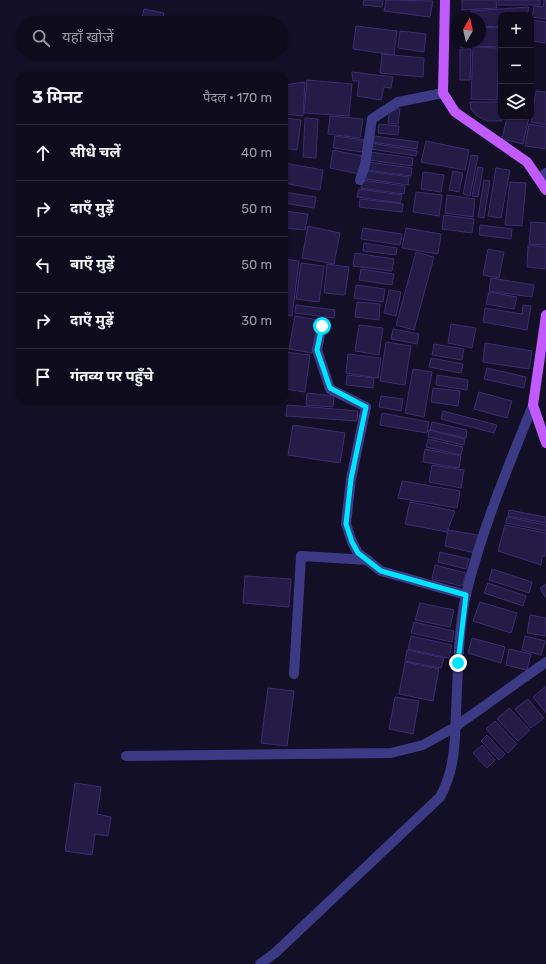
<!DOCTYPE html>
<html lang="hi">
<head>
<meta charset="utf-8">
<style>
	:root { --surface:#0e0b1c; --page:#1c1929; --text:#f1f3f6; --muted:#9b9ba3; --line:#2e2b3b }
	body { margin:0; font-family:Rubik,"Noto Sans Devanagari",sans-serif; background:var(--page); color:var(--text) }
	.controls { position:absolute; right:12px; top:12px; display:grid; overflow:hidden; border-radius:8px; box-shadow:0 1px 3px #0004 }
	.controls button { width:36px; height:36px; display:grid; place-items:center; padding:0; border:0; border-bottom:1px solid var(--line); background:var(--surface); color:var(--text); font:20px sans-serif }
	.compass { position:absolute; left:450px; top:12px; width:36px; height:36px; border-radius:50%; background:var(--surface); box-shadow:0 1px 3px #0004; rotate:9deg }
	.stop { position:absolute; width:12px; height:12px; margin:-9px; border:3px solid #00e5ff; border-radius:50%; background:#fff }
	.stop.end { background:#00e5ff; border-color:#fff; box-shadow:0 1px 4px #0008 }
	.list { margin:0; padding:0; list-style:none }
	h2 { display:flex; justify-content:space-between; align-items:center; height:52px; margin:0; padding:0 16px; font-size:17px }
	h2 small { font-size:13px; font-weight:400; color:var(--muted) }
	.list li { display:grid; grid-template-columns:26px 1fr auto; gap:12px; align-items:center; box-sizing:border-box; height:56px; padding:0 16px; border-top:1px solid var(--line) }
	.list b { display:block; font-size:15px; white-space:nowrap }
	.list em { font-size:13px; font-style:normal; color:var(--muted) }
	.icon { flex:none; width:22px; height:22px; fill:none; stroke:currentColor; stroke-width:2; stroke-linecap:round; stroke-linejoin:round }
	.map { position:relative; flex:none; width:546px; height:964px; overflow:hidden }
	.search { position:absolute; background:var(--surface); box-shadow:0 1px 3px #0004; left:16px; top:16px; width:272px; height:44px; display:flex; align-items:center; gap:10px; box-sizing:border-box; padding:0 14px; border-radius:22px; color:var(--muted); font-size:15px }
	.panel { position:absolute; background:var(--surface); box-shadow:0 1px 3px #0004; left:16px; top:72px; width:272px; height:332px; border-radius:12px }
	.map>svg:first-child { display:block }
	.building { fill:#241b47; stroke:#3b2d73 }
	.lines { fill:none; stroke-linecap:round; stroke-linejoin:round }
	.minor { stroke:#3d3a85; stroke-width:10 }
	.major { stroke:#c25bff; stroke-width:10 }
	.route { stroke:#00e5ff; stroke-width:5 }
</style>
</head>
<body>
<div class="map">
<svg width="546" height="964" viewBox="0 0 546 964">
	<rect width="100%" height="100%" fill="#130f26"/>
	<!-- building -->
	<g class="building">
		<polygon points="364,0 383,0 382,7 363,5"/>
		<polygon points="386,0 433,1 430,17 384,11"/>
		<polygon points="462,0 496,0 497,8 462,10"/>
		<rect x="498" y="0" width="42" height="5"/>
		<polygon points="544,0 546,0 546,19 532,17 534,6 543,7"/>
		<polygon points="529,7 527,15 501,15 501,27 480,26 480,18 471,18 471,11"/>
		<polygon points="144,9 164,13 162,23 141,23"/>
		<polygon points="531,20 546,22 546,43 531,41"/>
		<polygon points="356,26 397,31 394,55 353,49"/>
		<polygon points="480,27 500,28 499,47 472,46 472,42 480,42"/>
		<polygon points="400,31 426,34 424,52 398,48"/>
		<polygon points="460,42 471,42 471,48 460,47"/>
		<polygon points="473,47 499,48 497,100 471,99"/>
		<polygon points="460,49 471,49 470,80 460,80"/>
		<polygon points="382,54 424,58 423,77 380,73"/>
		<polygon points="352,72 393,77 391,88 384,87 381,100 357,96 359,81 353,81"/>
		<polygon points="307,80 352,84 349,116 304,113"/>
		<polygon points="305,82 303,116 284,114 284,85"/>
		<polygon points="536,91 546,92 546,125 531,122"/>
		<polygon points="470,102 501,102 502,121 487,121 477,116 471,109"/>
		<polygon points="390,108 400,109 398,124 388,123"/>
		<polygon points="330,116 363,119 360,138 328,134"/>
		<polygon points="507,117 529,117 523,144 502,139"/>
		<polygon points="285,118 301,120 297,150 284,148"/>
		<polygon points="305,118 318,119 316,158 303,157"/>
		<polygon points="379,124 399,126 398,135 378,133"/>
		<polygon points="529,124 546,127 546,149 525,146"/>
		<polygon points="335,136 364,140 363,152 333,148"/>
		<polygon points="374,136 418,142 417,149 373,142"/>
		<polygon points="426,141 469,150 465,170 421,162"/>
		<polygon points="372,143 417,151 416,156 371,149"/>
		<polygon points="333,150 362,156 359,174 330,168"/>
		<polygon points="370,152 413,158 412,166 369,160"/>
		<polygon points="471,155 478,156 470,196 463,194"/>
		<polygon points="369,162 412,168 411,176 368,170"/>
		<polygon points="284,163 323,170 320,190 284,183"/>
		<polygon points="478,167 483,168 478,197 472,196"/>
		<polygon points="496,168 510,170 501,218 488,216"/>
		<polygon points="367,171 409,177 408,185 366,179"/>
		<polygon points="453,171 463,173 459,192 449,190"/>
		<polygon points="423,172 444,175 441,192 421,189"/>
		<polygon points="362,180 405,186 404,194 361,188"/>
		<polygon points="484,180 490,181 484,218 478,217"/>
		<polygon points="510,182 526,183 522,226 505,225"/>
		<polygon points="359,189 402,195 400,203 357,197"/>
		<polygon points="284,192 316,197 314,208 284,203"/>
		<polygon points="416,192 442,195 439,216 413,212"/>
		<polygon points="447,195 475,199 473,217 445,213"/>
		<polygon points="360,199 403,204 402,212 359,207"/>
		<polygon points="284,211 308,214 305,230 284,228"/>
		<polygon points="444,215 474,219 472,233 442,229"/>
		<polygon points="531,222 546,223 546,245 529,244"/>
		<polygon points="480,225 512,229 511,239 479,235"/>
		<polygon points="308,226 340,233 334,264 302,258"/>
		<polygon points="363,228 402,234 400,245 361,239"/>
		<polygon points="406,228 441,234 438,254 402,248"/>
		<polygon points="364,243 397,248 396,255 363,251"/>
		<polygon points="528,245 546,247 546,269 527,267"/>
		<polygon points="488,249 504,252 499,278 483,275"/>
		<polygon points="416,252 434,257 414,330 396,325"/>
		<polygon points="355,253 394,259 392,271 353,266"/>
		<polygon points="284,259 299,261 292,316 284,315"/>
		<polygon points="301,263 324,266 319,302 296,299"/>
		<polygon points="327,264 349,267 345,295 324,293"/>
		<polygon points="361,269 394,274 392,285 359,280"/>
		<polygon points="491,278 534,285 532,297 489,291"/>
		<polygon points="356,285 385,289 383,302 354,298"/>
		<polygon points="389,290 401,292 396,316 384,313"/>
		<polygon points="489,292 517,297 514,309 486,304"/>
		<polygon points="357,302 380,304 379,320 355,317"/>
		<polygon points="296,305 335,310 334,318 295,313"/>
		<polygon points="523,305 531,306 527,330 483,322 485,308 522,314"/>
		<polygon points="295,316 318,320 312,353 289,349"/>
		<polygon points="451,324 476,328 472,348 448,343"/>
		<polygon points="359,325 383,328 379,355 355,351"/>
		<polygon points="393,329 419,334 417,344 391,339"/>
		<polygon points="386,342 411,346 405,385 380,381"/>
		<polygon points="485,343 532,351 529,369 483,362"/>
		<polygon points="434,344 464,349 462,360 432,355"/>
		<polygon points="284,352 310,355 305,392 284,389"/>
		<polygon points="348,354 381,358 378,378 346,373"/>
		<polygon points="431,358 463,364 461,373 429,367"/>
		<polygon points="487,368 526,377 524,388 484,379"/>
		<polygon points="413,369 432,372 424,417 405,413"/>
		<polygon points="347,375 374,378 373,388 346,385"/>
		<polygon points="437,375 468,380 467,390 436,385"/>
		<polygon points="433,388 460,391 458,406 431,402"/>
		<polygon points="479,392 512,401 507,418 474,409"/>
		<polygon points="307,393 334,396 333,407 306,405"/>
		<polygon points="381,396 403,399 401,411 379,407"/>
		<polygon points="287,405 358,411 357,421 286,416"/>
		<polygon points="443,411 497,425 494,433 441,419"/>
		<polygon points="382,413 429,422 427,433 380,425"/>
		<polygon points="432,422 467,430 466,438 430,430"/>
		<polygon points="293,425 345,433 340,463 288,455"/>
		<polygon points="429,430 465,439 464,445 428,437"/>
		<polygon points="428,439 463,447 461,455 426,447"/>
		<polygon points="425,449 461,456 459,468 423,462"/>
		<polygon points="432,465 464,470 461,488 429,482"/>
		<polygon points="402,481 460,491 457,508 398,498"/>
		<polygon points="410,502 455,511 447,532 405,524"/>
		<polygon points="509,510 546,517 546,523 508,516"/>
		<polygon points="507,517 546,525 546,531 506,523"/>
		<polygon points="505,525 546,533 546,556 542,556 541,565 498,551"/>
		<polygon points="448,530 478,535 475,553 445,546"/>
		<polygon points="440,552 469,559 466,569 438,562"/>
		<polygon points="435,565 466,573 462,586 432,579"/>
		<polygon points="492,569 532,582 529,593 489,580"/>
		<polygon points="245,576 291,579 289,607 243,603"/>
		<polygon points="488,583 526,596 523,606 484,593"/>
		<polygon points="546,584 546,596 545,597 540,588"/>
		<polygon points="480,602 517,613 511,633 473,621"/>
		<polygon points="420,603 454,610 450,627 415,620"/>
		<polygon points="530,615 546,618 546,636 527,633"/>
		<polygon points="414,622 454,631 452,642 411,633"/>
		<polygon points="411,636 452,645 449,658 408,649"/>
		<polygon points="525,636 545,641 541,655 522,650"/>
		<polygon points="472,638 505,647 501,663 468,653"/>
		<polygon points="509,649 531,654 527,670 506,665"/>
		<polygon points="407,650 444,658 441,668 405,661"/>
		<polygon points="405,662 439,669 433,701 399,694"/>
		<polygon points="546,686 546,713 533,697"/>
		<polygon points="268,688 294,691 287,746 261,743"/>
		<polygon points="395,697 419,701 413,734 389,729"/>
		<polygon points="528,699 544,718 531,728 515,709"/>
		<polygon points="509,708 530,730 518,741 497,719"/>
		<polygon points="495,721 517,744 508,753 486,729"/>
		<polygon points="487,735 505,754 499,760 481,741"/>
		<polygon points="482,745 495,760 487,768 473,753"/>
		<polygon points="75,783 101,787 97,814 111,817 108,836 95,834 92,855 65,851"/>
	</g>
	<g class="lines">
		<!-- minor -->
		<g class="minor">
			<polyline points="539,178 546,173"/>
			<polyline points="360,180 365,165 372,119 398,102 443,93"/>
			<polyline points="322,326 317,350 330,389 366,407 351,479 346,524 352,542 358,553 381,571 466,595"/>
			<polyline points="294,674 301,556 368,560"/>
			<polyline points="126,756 391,753 423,745 455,727 546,662"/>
			<path d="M260 964 275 953 440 797C455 770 455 743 456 712 458 674 458 632 466 594 482 529 508 467 533 405"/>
		</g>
		<!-- major -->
		<g class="major">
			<polyline points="445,0 443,93 455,112 527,162 546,190"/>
			<polyline points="546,315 533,405 546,443"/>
		</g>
	</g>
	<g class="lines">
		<!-- route -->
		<polyline class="route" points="322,326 317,350 330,388 366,407 351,479 346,524 352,542 358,553 381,571 466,595 458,663"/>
	</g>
</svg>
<div class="controls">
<button>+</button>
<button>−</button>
<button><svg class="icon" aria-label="layers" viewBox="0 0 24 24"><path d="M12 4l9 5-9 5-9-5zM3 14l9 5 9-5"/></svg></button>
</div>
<svg class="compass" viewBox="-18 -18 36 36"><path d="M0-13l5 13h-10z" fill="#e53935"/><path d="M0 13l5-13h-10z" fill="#9b9ba3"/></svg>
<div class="stop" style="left:322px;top:326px"></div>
<div class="stop end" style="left:458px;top:663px"></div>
<div class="search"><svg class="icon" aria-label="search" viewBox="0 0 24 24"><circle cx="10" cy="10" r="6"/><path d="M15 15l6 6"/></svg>यहाँ खोजें</div>
<section class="panel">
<h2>3 मिनट<small>पैदल · 170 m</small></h2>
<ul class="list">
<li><svg class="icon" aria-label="ahead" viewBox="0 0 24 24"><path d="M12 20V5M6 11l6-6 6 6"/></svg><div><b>सीधे चलें</b></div><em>40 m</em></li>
<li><svg class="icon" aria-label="right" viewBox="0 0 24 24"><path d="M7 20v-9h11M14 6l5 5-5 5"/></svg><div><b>दाएँ मुड़ें</b></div><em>50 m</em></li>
<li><svg class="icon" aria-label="left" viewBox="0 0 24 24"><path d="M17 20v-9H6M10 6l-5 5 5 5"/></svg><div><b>बाएँ मुड़ें</b></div><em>50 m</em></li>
<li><svg class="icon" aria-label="right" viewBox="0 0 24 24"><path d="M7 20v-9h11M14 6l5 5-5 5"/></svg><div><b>दाएँ मुड़ें</b></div><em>30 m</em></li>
<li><svg class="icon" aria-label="arrive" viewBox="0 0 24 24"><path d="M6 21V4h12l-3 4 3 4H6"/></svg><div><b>गंतव्य पर पहुँचे</b></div></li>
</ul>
</section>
</div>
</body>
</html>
